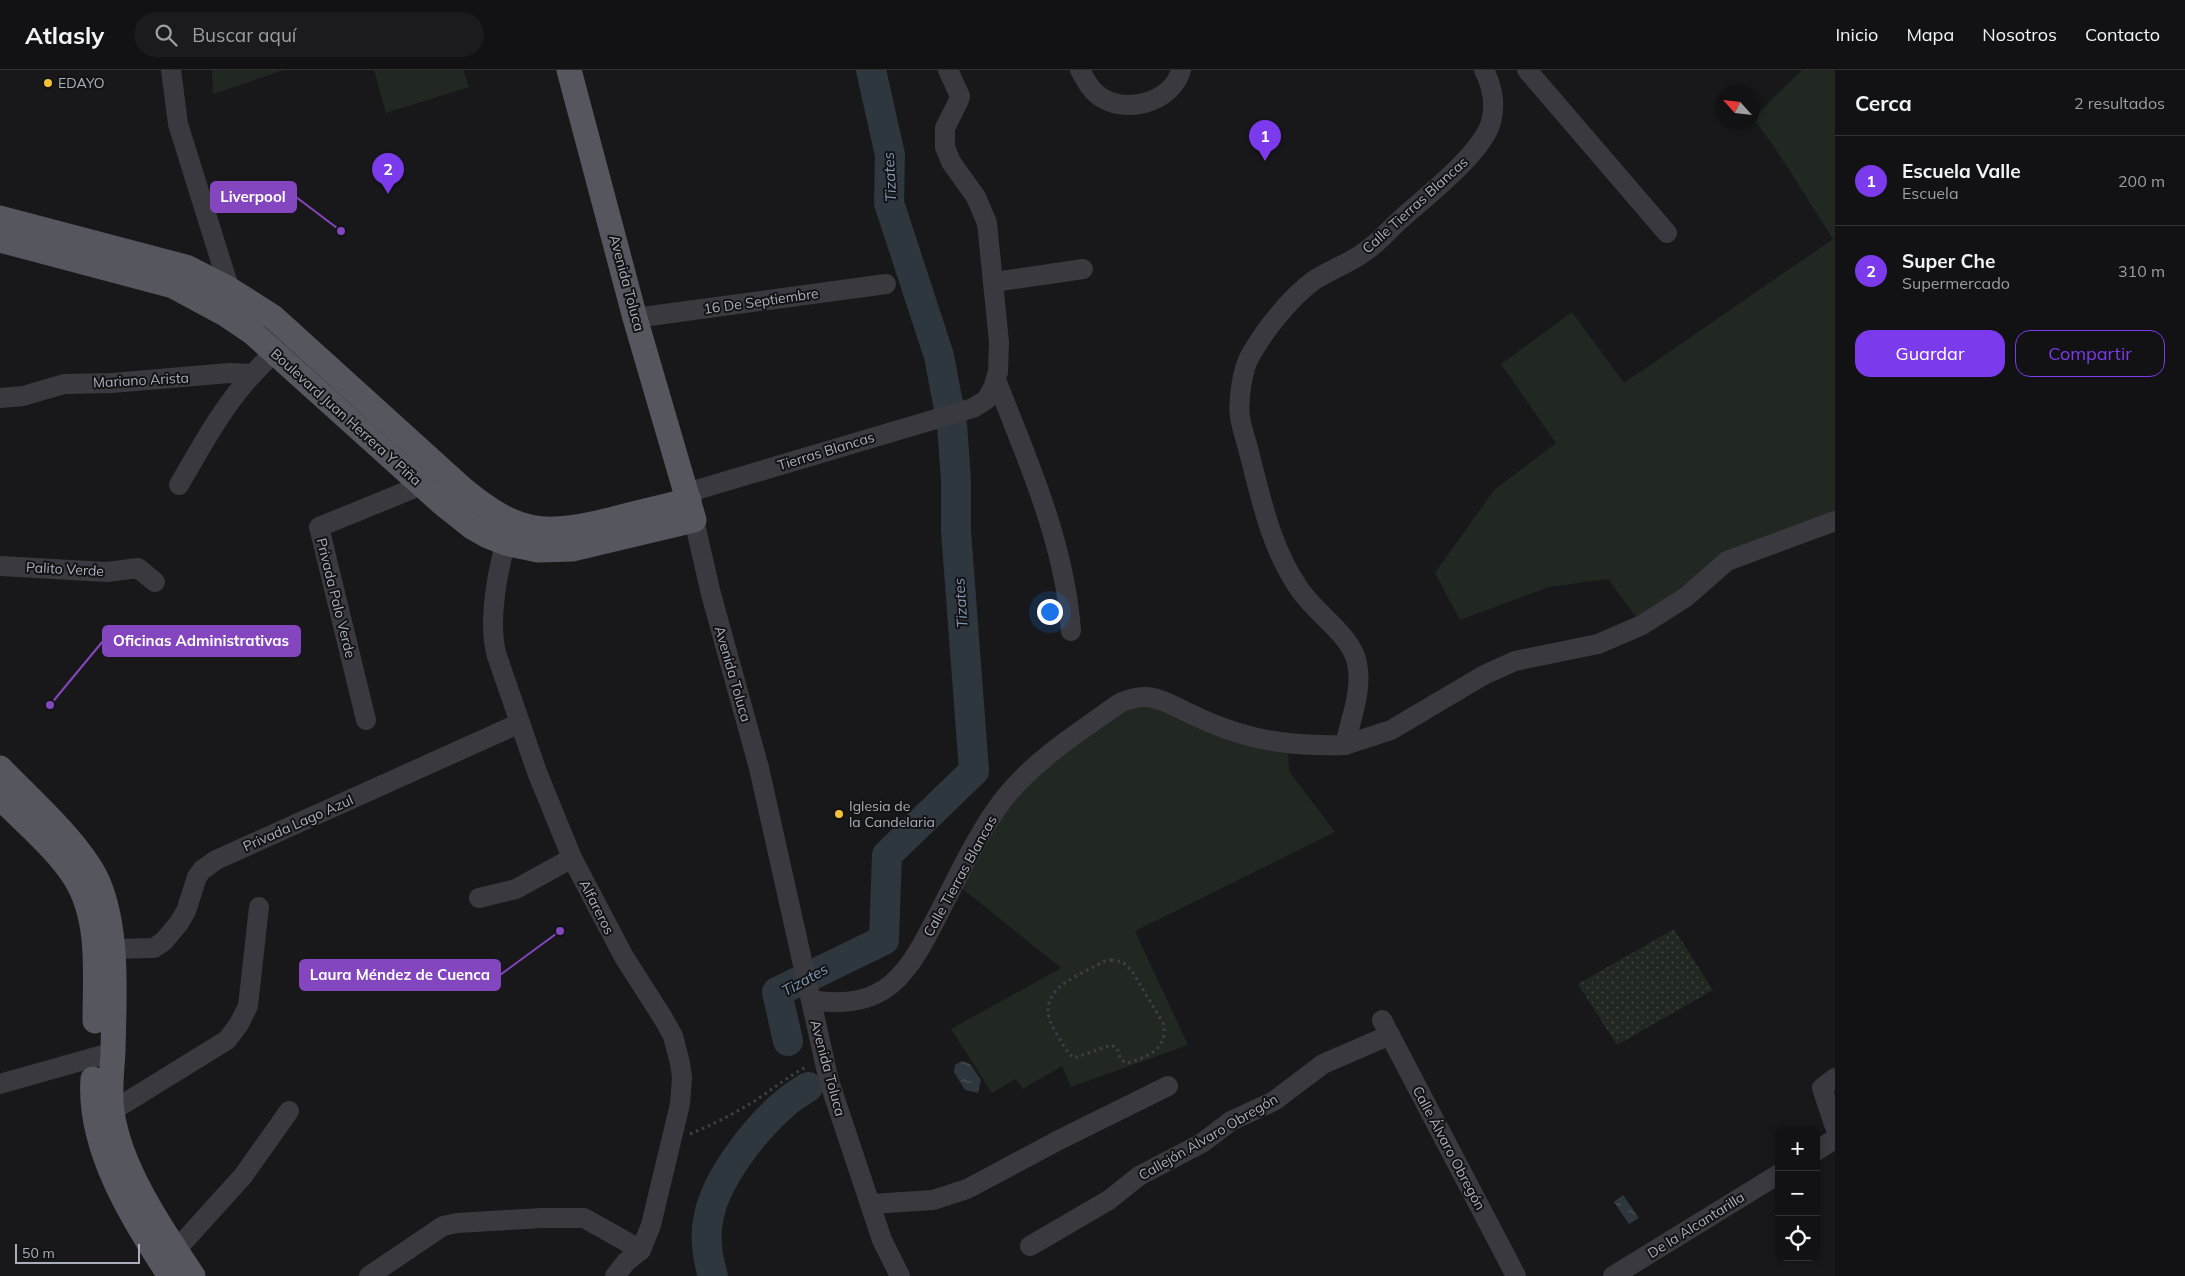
<!DOCTYPE html>
<html lang="es">
<head>
<meta charset="utf-8">
<style>
	:root { --surface:#121214; --page:#1b1b1d; --text:#f1f3f6; --muted:#9c9ea0; --line:#313234; --accent:#7c3aed }
	body { margin:0; font-family:Mulish,sans-serif; background:var(--page); color:var(--text) }
	.controls { position:absolute; right:15px; bottom:15px; display:grid; overflow:hidden; border-radius:10px; box-shadow:0 2px 8px #0003 }
	.controls button { width:45px; height:45px; display:grid; place-items:center; padding:0; border:0; border-bottom:1px solid var(--line); background:var(--surface); color:var(--text); font:25px sans-serif }
	.compass { position:absolute; left:1715px; top:15px; width:45px; height:45px; border-radius:50%; background:var(--surface); box-shadow:0 2px 8px #0003; rotate:297deg }
	.scale { position:absolute; left:15px; bottom:12px; width:125px; box-sizing:border-box; padding-left:5px; border:2px solid #aaaeba; border-top:0; font-size:14px; line-height:18px; white-space:nowrap; color:#aaaeba; -webkit-text-stroke:4px #131315; paint-order:stroke }
	.you { position:absolute; left:1049px; top:541px; width:18px; height:18px; margin:-12px; border:4px solid #fff; border-radius:50%; background:#1a73e8; box-shadow:0 0 0 8px #1a73e833 }
	.badge { display:grid; place-items:center; width:32px; height:32px; border-radius:50%; background:var(--accent); color:#fff; font-size:16px; font-weight:700 }
	.pin { position:absolute; translate:-50% -41px; filter:drop-shadow(0 1px 2px #0008) }
	.pin::after { content:''; position:absolute; top:26px; width:18px; height:15px; background:inherit; clip-path:polygon(0 0,100% 0,50% 100%) }
	.list { margin:0; padding:0; list-style:none }
	h2 { display:flex; justify-content:space-between; align-items:center; height:65px; margin:0; padding:0 20px; font-size:21px }
	h2 small { font-size:16px; font-weight:400; color:var(--muted) }
	.list li { display:grid; grid-template-columns:32px 1fr auto; gap:15px; align-items:center; box-sizing:border-box; height:90px; padding:0 20px; border-top:1px solid var(--line) }
	.list b { display:block; font-size:19px; white-space:nowrap }
	.list p { margin:0; font-size:16px; white-space:nowrap; color:var(--muted) }
	.list em { font-size:16px; font-style:normal; color:var(--muted) }
	.actions { display:flex; gap:10px; padding:15px 20px }
	.actions a { flex:1; padding:11px 0; border:1px solid var(--accent); border-radius:15px; text-align:center; font-size:18px; color:var(--accent) }
	.actions .main { background:var(--accent); color:#fff }
	.icon { flex:none; width:28px; height:28px; fill:none; stroke:currentColor; stroke-width:2; stroke-linecap:round; stroke-linejoin:round }
	.map { position:relative; flex:none; width:1835px; height:1206px; overflow:hidden }
	header { display:flex; align-items:center; gap:30px; box-sizing:border-box; height:70px; padding:0 25px; background:var(--surface); border-bottom:1px solid var(--line) }
	header strong { font-size:24px }
	nav { display:flex; gap:28px; margin-inline-start:auto; font-size:18px }
	.search { width:350px; height:45px; background:var(--page); display:flex; align-items:center; gap:12px; box-sizing:border-box; padding:0 18px; border-radius:28px; color:var(--muted); font-size:19px }
	main { display:flex }
	aside { flex:1; background:var(--surface) }
	.map>svg:first-child { display:block }
	.grass { fill:#202821 }
	.garden { fill:url(#garden-dots) }
	.water { fill:url(#water-ripples) }
	.lines { fill:none; stroke-linecap:round; stroke-linejoin:round }
	.river { stroke:#2e363e; stroke-width:30 }
	.path { stroke:#3f4046; stroke-width:3; stroke-dasharray:2.5 4; stroke-linecap:butt }
	.minor { stroke:#39393f; stroke-width:20 }
	.major { stroke:#55565e; stroke-width:25 }
	.poi-dot { fill:#f3c037; stroke:#131315; stroke-width:2 }
	.labels { text-anchor:middle; stroke-width:4; stroke-linejoin:round; paint-order:stroke }
	.poi-label { font-size:14px; fill:#aaaeba; stroke:#131315; text-anchor:start }
	.street-label { font-size:14px; fill:#aaaeba; stroke:#131315 }
	.water-label { font-size:15px; font-style:italic; fill:#8199b5; stroke:#131315 }
	.leader { fill:none; stroke:#8446be; stroke-width:2 }
	.callout-dot { fill:#8446be; stroke:#131315; stroke-width:2 }
	.callout { fill:#8446be; stroke:#8446be; stroke-width:2 }
	.callout-label { font-size:15px; text-anchor:middle; font-weight:bold; fill:#fff }
</style>
</head>
<body>
<header>
<strong>Atlasly</strong>
<div class="search"><svg class="icon" aria-label="search" viewBox="0 0 24 24"><circle cx="10" cy="10" r="6"/><path d="M15 15l6 6"/></svg>Buscar aquí</div>
<nav><a>Inicio</a><a>Mapa</a><a>Nosotros</a><a>Contacto</a></nav>
</header>
<main>
<div class="map">
<svg width="1835" height="1206" viewBox="0 0 1835 1206">
	<defs>
		<pattern id="garden-dots" width="8" height="8" patternUnits="userSpaceOnUse" patternTransform="scale(1.25)"><rect width="8" height="8" fill="#202821"/><path d="M2 2h.1M6 6h.1" fill="none" stroke="#3e453f" stroke-width="1.8" stroke-linecap="round"/></pattern>
		<pattern id="water-ripples" width="26" height="14" patternUnits="userSpaceOnUse" patternTransform="scale(1.25)"><rect width="26" height="14" fill="#2e363e"/><path d="M2 4q2-2 4 0t4 0M15 11q2-2 4 0t4 0" fill="none" stroke="#4a5158"/></pattern>
	</defs>
	<rect width="100%" height="100%" fill="#18181a"/>
	<!-- grass -->
	<g class="grass">
		<polygon points="212,0 284,0 213,24"/>
		<polygon points="374,0 463,0 469,17 386,43"/>
		<polygon points="1802,0 1835,0 1835,446 1724,487 1639,551 1608,509 1549,517 1460,550 1435,503 1494,420 1556,373 1501,294 1572,242 1624,313 1833,169 1777,81 1753,48"/>
		<polygon points="1139,633 1288,680 1289,701 1335,762 1135,861 1188,975 1071,1017 1062,996 1023,1019 1016,1009 992,1023 951,959 1061,898 959,816 994,752 1059,683"/>
	</g>
	<!-- garden -->
	<polygon class="garden" points="1674,859 1713,920 1617,975 1578,914"/>
	<!-- water -->
	<g class="water">
		<polygon points="962,991 970,994 981,1010 978,1023 965,1020 954,1002 955,995"/>
		<polygon points="1623,1125 1639,1148 1629,1154 1614,1132"/>
	</g>
	<g class="lines">
		<!-- river -->
		<g class="river">
			<polyline points="788,971 777,922 884,870 887,785 974,701 956,461 956,410 952,355 939,286 889,133 890,85 871,0"/>
			<path d="M713 1206C707 1186 704 1166 709 1146 716 1109 755 1059 783 1035 790 1028 799 1023 808 1017"/>
		</g>
		<!-- path -->
		<g class="path">
			<path d="M1111 890 1123 892 1132 901 1163 953C1169 979 1148 987 1127 993L1121 990 1117 978 1111 975 1074 988C1066 982 1062 972 1056 963 1030 921 1074 908 1105 891Z"/>
			<path d="M690 1064C712 1055 733 1044 753 1032 772 1020 788 1006 808 996"/>
		</g>
		<!-- minor -->
		<g class="minor">
			<polyline points="171,0 178,54 232,227"/>
			<path d="M1080 0C1086 11 1092 23 1104 29 1131 44 1173 30 1181 0"/>
			<polyline points="1527,0 1667,163"/>
			<polyline points="994,212 1083,199"/>
			<polyline points="635,248 886,214"/>
			<path d="M996 310C1028 391 1065 474 1071 561"/>
			<polyline points="0,328 23,326 64,314 112,313 229,303 253,304 274,282"/>
			<path d="M179 415C201 377 223 336 253 304"/>
			<polyline points="686,423 973,338 986,330 993,318 998,302 999,272 987,153 976,127 951,92 945,77 945,58 959,30 960,26 948,0"/>
			<polyline points="694,450 711,524 759,698 829,1011 882,1170 900,1206"/>
			<path d="M511 459C498 491 487 553 497 586L537 702 572 788 624 887 663 948 673 966 680 993 682 1007 680 1034 651 1155 641 1180 626 1192 615 1206"/>
			<polyline points="0,496 107,502 138,498 155,512"/>
			<polyline points="366,650 319,457 422,415"/>
			<polyline points="1345,675 1391,660 1484,605 1515,591 1598,574 1642,555 1686,527 1727,491 1835,451"/>
			<polyline points="479,828 516,819 572,788"/>
			<polyline points="112,879 154,878 164,871 179,853 186,841 197,807 202,800 216,790 520,653"/>
			<path d="M811 930C890 943 910 899 941 839 960 802 978 763 1003 730 1034 690 1079 662 1120 633 1152 618 1167 634 1195 646 1214 655 1233 662 1253 667 1282 674 1314 676 1345 675 1351 647 1365 615 1355 586 1345 561 1316 543 1300 520 1272 480 1262 433 1250 386 1247 373 1242 360 1240 347 1238 331 1242 300 1250 286 1264 261 1289 229 1313 211 1329 200 1348 194 1363 183 1377 174 1388 161 1400 150 1425 127 1482 84 1491 52 1496 34 1492 16 1484 0"/>
			<polyline points="1382,950 1516,1206"/>
			<polyline points="1835,1008 1822,1018 1835,1057"/>
			<polyline points="0,1014 113,982"/>
			<polyline points="99,1044 112,1041 227,970 239,954 248,936 259,837"/>
			<polyline points="1816,1081 1835,1069"/>
			<polyline points="871,1134 933,1130 967,1119 1059,1070 1168,1016"/>
			<polyline points="1030,1176 1109,1130 1139,1106 1202,1073 1231,1051 1274,1031 1323,994 1390,965"/>
			<polyline points="176,1180 243,1106 289,1041"/>
			<polyline points="369,1206 443,1156 457,1153 542,1148 584,1148 641,1180"/>
			<polyline points="1613,1206 1779,1104"/>
		</g>
		<!-- major -->
		<g class="major">
			<path d="M0 148 186 197 229 219 273 247 464 420C518 464 543 466 610 450 636 443 663 437 689 430"/>
			<polyline points="0,170 173,216 225,244 253,263 443,434 472,457 488,466 505,473 538,480 572,479 694,450 635,248 569,0"/>
			<path d="M0 698C30 729 81 774 98 812 119 861 114 928 113 981 112 1001 109 1021 112 1041 119 1097 162 1160 193 1206"/>
			<path d="M0 727C23 751 58 780 75 808 101 849 95 905 95 951"/>
			<path d="M93 1009C88 1078 133 1150 170 1206"/>
		</g>
	</g>
	<!-- markers -->
	<g class="poi-dot">
		<circle cx="48" cy="13" r="5"/>
		<circle cx="839" cy="744" r="5"/>
	</g>
	<g class="labels">
		<!-- poi labels -->
		<g class="poi-label">
			<text x="58" y="18">EDAYO</text>
			<text x="849" y="741">Iglesia de<tspan x="849" dy="16">la Candelaria</tspan></text>
		</g>
		<!-- street labels -->
		<g class="street-label">
			<text transform="translate(1415 135) rotate(-42)" y="5">Calle Tierras Blancas</text>
			<text transform="translate(627 213) rotate(75)" y="5">Avenida Toluca</text>
			<text transform="translate(761 231) rotate(-8)" y="5">16 De Septiembre</text>
			<text transform="translate(141 310) rotate(-3)" y="5">Mariano Arista</text>
			<text transform="translate(346 347) rotate(42)" y="5">Boulevard Juan Herrera Y Piña</text>
			<text transform="translate(826 381) rotate(-17)" y="5">Tierras Blancas</text>
			<text transform="translate(65 499) rotate(3)" y="5">Palito Verde</text>
			<text transform="translate(336 528) rotate(76)" y="5">Privada Palo Verde</text>
			<text transform="translate(733 604) rotate(74)" y="5">Avenida Toluca</text>
			<text transform="translate(298 753) rotate(-24)" y="5">Privada Lago Azul</text>
			<text transform="translate(960 806) rotate(-61)" y="5">Calle Tierras Blancas</text>
			<text transform="translate(597 837) rotate(63)" y="5">Alfareros</text>
			<text transform="translate(828 998) rotate(75)" y="5">Avenida Toluca</text>
			<text transform="translate(1208 1067) rotate(-30)" y="5">Callejón Alvaro Obregón</text>
			<text transform="translate(1449 1078) rotate(62)" y="5">Calle Álvaro Obregón</text>
			<text transform="translate(1696 1155) rotate(-32)" y="5">De la Alcantarilla</text>
		</g>
		<!-- water labels -->
		<g class="water-label">
			<text transform="translate(890 107) rotate(-93)" y="5">Tizates</text>
			<text transform="translate(961 533) rotate(-94)" y="5">Tizates</text>
			<text transform="translate(805 910) rotate(-29)" y="5">Tizates</text>
		</g>
	</g>
	<!-- callouts -->
	<path class="leader" d="M341 161L296 127M50 635L103 571M560 861L500 905"/>
	<g class="callout-dot">
		<circle cx="341" cy="161" r="5"/>
		<circle cx="50" cy="635" r="5"/>
		<circle cx="560" cy="861" r="5"/>
	</g>
	<g class="callout">
		<rect x="211" y="112" width="85" height="30" rx="5"/>
		<rect x="103" y="556" width="197" height="30" rx="5"/>
		<rect x="300" y="890" width="200" height="30" rx="5"/>
	</g>
	<g class="callout-label">
		<text x="253" y="132">Liverpool</text>
		<text x="201" y="576">Oficinas Administrativas</text>
		<text x="400" y="910">Laura Méndez de Cuenca</text>
	</g>
</svg>
<div class="controls">
<button>+</button>
<button>−</button>
<button><svg class="icon" aria-label="locate" viewBox="0 0 24 24"><circle cx="12" cy="12" r="6"/><path d="M12 2v4M12 18v4M2 12h4M18 12h4"/></svg></button>
</div>
<svg class="compass" viewBox="-18 -18 36 36"><path d="M0-13l5 13h-10z" fill="#e53935"/><path d="M0 13l5-13h-10z" fill="#9c9ea0"/></svg>
<div class="scale">50 m</div>
<div class="you"></div>
<div class="pin badge" style="left:1265px;top:91px">1</div>
<div class="pin badge" style="left:388px;top:124px">2</div>
</div>
<aside>
<h2>Cerca<small>2 resultados</small></h2>
<ul class="list">
<li><span class="badge">1</span><div><b>Escuela Valle</b><p>Escuela</p></div><em>200 m</em></li>
<li><span class="badge">2</span><div><b>Super Che</b><p>Supermercado</p></div><em>310 m</em></li>
</ul>
<div class="actions"><a class="main">Guardar</a><a>Compartir</a></div>
</aside>
</main>
</body>
</html>
